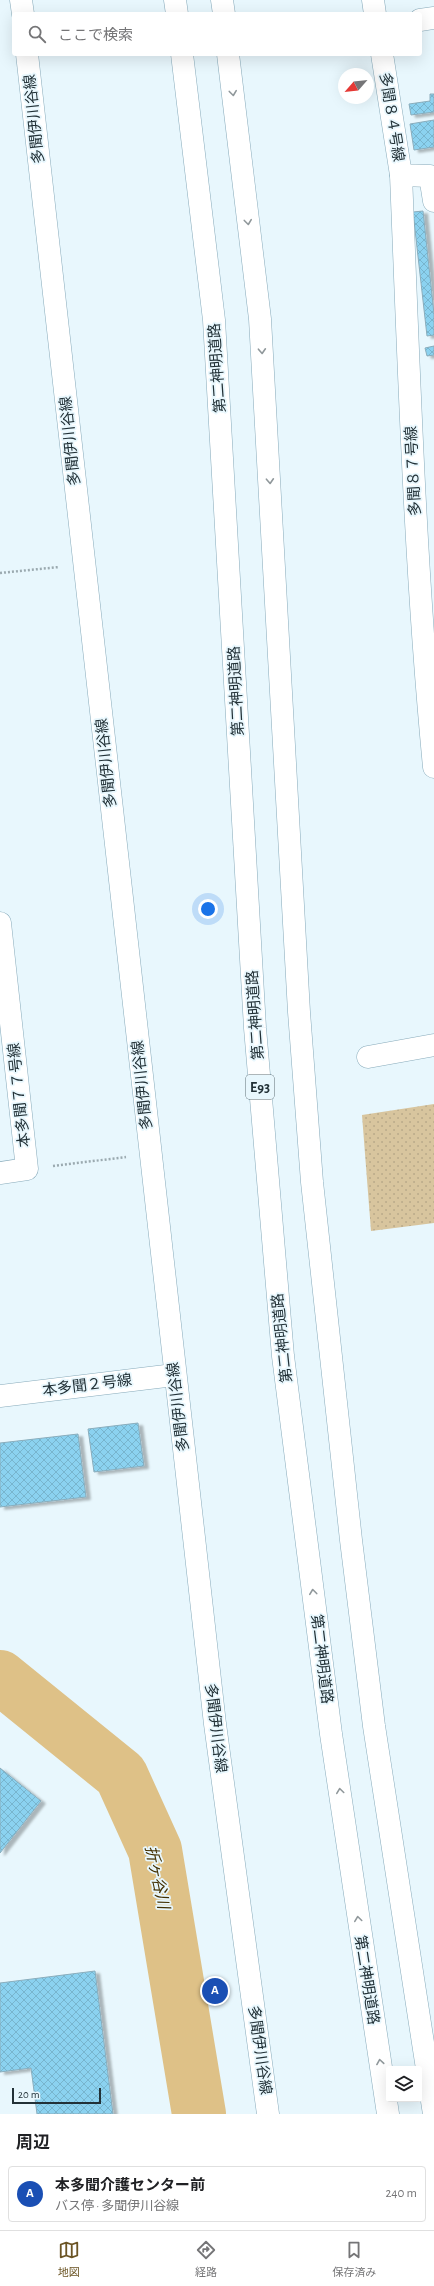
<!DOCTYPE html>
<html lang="ja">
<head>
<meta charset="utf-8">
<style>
	:root { --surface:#fff; --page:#f2f2f2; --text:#202124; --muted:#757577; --line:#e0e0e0; --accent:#6b5424 }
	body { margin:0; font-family:"Alegreya Sans","Noto Sans JP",sans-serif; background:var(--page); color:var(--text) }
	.controls { position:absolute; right:12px; bottom:12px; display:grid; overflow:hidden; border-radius:4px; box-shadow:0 4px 16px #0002 }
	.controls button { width:36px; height:36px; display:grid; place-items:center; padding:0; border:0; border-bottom:1px solid var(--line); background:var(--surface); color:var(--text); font:20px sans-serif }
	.compass { position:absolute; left:338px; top:68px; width:36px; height:36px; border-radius:50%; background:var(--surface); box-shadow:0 4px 16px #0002; rotate:242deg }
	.scale { position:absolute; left:12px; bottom:10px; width:89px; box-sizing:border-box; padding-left:4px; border:2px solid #223137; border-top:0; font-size:11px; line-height:14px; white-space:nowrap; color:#223137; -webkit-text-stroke:3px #e8f7fd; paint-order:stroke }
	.you { position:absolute; left:208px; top:909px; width:14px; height:14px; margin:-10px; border:3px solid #fff; border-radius:50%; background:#1a73e8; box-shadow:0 0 0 6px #1a73e833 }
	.badge { display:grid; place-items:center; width:26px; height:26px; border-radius:50%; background:var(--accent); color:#fff; font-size:13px; font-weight:700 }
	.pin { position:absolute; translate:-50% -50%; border:2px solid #fff; box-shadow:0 1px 4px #0006 }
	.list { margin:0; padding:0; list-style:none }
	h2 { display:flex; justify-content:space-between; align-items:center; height:52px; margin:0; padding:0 16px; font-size:17px }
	h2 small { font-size:13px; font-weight:400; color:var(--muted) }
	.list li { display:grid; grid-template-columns:26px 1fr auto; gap:12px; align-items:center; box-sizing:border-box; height:56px; margin:0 8px 8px; padding:0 8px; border:1px solid var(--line); border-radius:4px }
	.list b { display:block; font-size:15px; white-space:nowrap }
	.list p { margin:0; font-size:13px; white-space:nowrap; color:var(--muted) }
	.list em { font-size:13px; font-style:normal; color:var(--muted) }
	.icon { flex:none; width:22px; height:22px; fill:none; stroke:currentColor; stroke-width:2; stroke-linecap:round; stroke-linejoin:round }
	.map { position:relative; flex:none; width:434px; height:2114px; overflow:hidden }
	.search { position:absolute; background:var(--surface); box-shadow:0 4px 16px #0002; left:12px; right:12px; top:12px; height:44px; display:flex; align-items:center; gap:10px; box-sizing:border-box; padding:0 14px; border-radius:4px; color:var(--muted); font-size:15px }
	.sheet { height:116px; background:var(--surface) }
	nav { display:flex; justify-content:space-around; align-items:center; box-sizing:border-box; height:56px; border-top:1px solid var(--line); background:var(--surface); font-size:11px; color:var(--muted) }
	nav a { display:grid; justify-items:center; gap:2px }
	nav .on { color:var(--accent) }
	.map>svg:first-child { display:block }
	.park { fill:url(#park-dots) }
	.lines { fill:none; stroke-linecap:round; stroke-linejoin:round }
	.river { stroke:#dec187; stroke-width:54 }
	.building { fill:url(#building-cross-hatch); stroke:#8aadbc; filter:url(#shadow) }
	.minor-casing { stroke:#87aaba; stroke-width:23 }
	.tertiary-casing { stroke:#87aaba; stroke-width:23 }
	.motorway-casing { stroke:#87aaba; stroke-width:23 }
	.path { stroke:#9baab0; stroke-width:2.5; stroke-dasharray:2 2; stroke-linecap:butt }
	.minor { stroke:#fff; stroke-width:22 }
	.tertiary { stroke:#fff; stroke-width:22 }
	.motorway { stroke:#fff; stroke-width:22 }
	.oneway { stroke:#90989b }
	.labels { text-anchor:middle; stroke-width:3.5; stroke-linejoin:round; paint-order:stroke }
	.shield { fill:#e8f7fd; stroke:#5d6c72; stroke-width:1 }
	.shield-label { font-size:14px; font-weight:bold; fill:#223137 }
	.street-label { font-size:15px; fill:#223137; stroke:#e8f7fd }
	.water-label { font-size:16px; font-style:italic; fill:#433000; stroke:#e8f7fd }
</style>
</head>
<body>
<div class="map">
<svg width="434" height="2114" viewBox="0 0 434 2114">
	<defs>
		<pattern id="park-dots" width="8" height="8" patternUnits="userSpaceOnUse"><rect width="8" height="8" fill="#d8c59e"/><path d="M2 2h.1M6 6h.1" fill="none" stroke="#b9aa89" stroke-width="1.8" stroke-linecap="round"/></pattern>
		<pattern id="building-cross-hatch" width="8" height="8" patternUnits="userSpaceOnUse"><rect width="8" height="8" fill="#8bd2f0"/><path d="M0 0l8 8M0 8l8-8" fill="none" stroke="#78b5ce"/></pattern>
		<filter id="shadow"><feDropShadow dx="4.5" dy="2.5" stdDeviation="1" flood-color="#0004"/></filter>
	</defs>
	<rect width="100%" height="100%" fill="#e8f7fd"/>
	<!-- park -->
	<polygon class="park" points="434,1104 434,1223 371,1231 362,1115"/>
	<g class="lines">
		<!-- river -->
		<polyline class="river" points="0,1677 121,1775 155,1850 199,2114"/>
	</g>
	<!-- building -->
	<g class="building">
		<polygon points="430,94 434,94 434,112 411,115 409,104 430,101"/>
		<polygon points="434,120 434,147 414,150 410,124"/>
		<polygon points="423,211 434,314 434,335 427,336 413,212"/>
		<polygon points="434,346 434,355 427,356 425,348"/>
		<polygon points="138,1423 144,1466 94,1472 88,1429"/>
		<polygon points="78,1434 86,1497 0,1507 0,1443"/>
		<polygon points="0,1768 41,1801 0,1853"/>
		<polygon points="95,1971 113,2114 37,2114 31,2068 0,2072 0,1983"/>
	</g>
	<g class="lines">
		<defs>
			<g id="minor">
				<polyline points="373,0 375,14"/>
				<polyline points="420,20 434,18"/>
				<polyline points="382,54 401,175 430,176 434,201"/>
				<path d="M401 175C409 373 415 570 434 767"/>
				<polyline points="0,923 27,1169 0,1173"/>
				<polyline points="368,1057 434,1045"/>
			</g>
			<g id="tertiary">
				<polyline points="21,0 23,14"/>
				<polyline points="27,54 215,1724 268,2114"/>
				<polyline points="0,1396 174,1375"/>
			</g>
			<g id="motorway">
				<polyline points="175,0 177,14"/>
				<polyline points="222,0 224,14"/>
				<polyline points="182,54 214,320 255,1028 283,1356 331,1734 388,2114"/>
				<polyline points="228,54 260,319 299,1012 312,1182 351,1540 374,1726 434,2114"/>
			</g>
		</defs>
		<!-- minor casing -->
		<use href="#minor" class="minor-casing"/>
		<!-- tertiary casing -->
		<use href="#tertiary" class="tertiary-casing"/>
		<!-- motorway casing -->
		<use href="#motorway" class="motorway-casing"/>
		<!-- path -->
		<g class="path">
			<polyline points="0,573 59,567"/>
			<polyline points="53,1166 126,1157"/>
		</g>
		<!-- minor -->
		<use href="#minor" class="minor"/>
		<!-- tertiary -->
		<use href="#tertiary" class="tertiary"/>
		<!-- motorway -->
		<use href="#motorway" class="motorway"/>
	</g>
	<!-- one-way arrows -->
	<defs><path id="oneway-chevron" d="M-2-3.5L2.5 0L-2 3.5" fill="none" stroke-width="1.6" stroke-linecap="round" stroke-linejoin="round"/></defs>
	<g class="oneway">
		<use href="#oneway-chevron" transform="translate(233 93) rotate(83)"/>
		<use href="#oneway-chevron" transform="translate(248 222) rotate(83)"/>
		<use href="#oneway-chevron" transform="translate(262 351) rotate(87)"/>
		<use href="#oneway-chevron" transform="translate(270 481) rotate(87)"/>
		<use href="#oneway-chevron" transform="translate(313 1592) rotate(-97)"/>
		<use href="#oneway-chevron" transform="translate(340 1791) rotate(-98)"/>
		<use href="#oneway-chevron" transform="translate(358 1919) rotate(-98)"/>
		<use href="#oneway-chevron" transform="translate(380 2062) rotate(-99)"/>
	</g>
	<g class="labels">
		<!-- shield labels -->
		<rect class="shield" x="246" y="1075" width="28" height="24" rx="3"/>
		<g class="shield-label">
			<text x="260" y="1092">E93</text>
		</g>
		<!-- street labels -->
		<g class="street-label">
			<text transform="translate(392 117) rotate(81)" y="5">多聞８４号線</text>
			<text transform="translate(34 119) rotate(-96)" y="5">多聞伊川谷線</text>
			<text transform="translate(217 368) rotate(-94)" y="5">第二神明道路</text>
			<text transform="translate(70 441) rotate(-96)" y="5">多聞伊川谷線</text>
			<text transform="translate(413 471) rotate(-93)" y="5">多聞８７号線</text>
			<text transform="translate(236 691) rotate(-93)" y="5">第二神明道路</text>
			<text transform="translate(106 763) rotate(-96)" y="5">多聞伊川谷線</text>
			<text transform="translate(255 1015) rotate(-94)" y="5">第二神明道路</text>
			<text transform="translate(142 1085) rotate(-96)" y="5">多聞伊川谷線</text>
			<text transform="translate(19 1095) rotate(-96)" y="5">本多聞７７号線</text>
			<text transform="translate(282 1338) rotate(-96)" y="5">第二神明道路</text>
			<text transform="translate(87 1385) rotate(-7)" y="5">本多聞２号線</text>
			<text transform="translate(178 1407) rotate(-97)" y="5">多聞伊川谷線</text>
			<text transform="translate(322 1659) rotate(83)" y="5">第二神明道路</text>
			<text transform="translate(216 1728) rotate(83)" y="5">多聞伊川谷線</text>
			<text transform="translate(367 1980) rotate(81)" y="5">第二神明道路</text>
			<text transform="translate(260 2050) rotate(82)" y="5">多聞伊川谷線</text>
		</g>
		<!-- water labels -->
		<g class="water-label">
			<text transform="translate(158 1877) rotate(78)" y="6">折ヶ谷川</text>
		</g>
	</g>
</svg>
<div class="controls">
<button><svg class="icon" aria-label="layers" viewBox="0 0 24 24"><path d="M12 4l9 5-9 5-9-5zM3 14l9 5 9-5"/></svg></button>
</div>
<svg class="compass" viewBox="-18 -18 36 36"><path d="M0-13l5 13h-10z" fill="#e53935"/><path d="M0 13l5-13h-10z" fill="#757577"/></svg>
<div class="scale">20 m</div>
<div class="you"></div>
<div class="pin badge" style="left:215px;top:1991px;background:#1a4fb4">A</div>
<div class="search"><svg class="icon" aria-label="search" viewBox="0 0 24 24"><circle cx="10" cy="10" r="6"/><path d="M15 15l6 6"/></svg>ここで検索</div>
</div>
<section class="sheet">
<h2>周辺<small></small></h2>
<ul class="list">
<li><span class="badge" style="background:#1a4fb4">A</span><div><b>本多聞介護センター前</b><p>バス停 · 多聞伊川谷線</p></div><em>240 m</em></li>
</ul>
</section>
<nav>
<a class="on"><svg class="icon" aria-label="map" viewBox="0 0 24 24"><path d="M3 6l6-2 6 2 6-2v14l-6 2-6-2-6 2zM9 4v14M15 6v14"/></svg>地図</a>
<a><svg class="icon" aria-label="directions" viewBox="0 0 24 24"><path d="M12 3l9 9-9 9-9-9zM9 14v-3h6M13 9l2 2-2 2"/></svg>経路</a>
<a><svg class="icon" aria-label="saved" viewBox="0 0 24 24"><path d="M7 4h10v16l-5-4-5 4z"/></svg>保存済み</a>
</nav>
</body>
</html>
